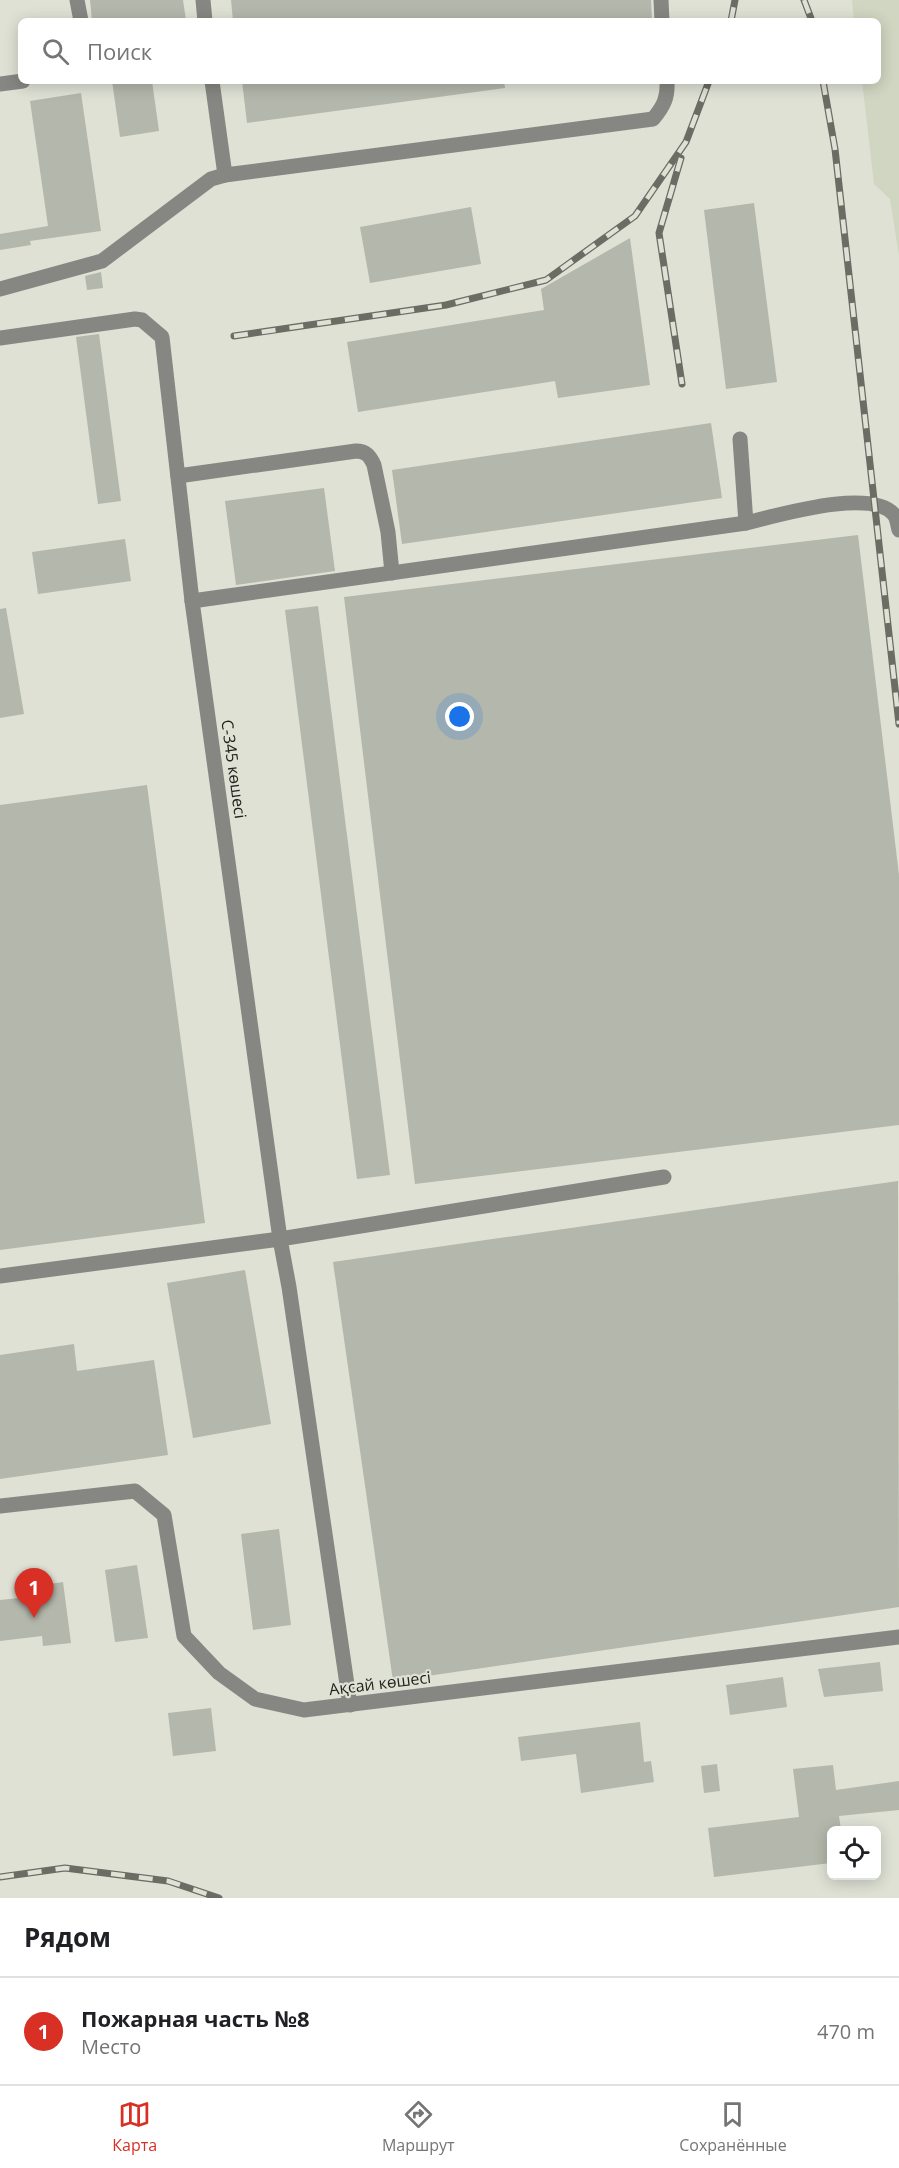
<!DOCTYPE html>
<html lang="ru">
<head>
<meta charset="utf-8">
<style>
	:root { --surface:#fff; --page:#f6f6f6; --text:#202124; --muted:#757577; --line:#e0e0e0; --accent:#d93025 }
	body { margin:0; font-family:"Open Sans",sans-serif; background:var(--page); color:var(--text) }
	.controls { position:absolute; right:18px; bottom:18px; display:grid; overflow:hidden; border-radius:9px; box-shadow:0 3px 15px #0003 }
	.controls button { width:54px; height:54px; display:grid; place-items:center; padding:0; border:0; border-bottom:2px solid var(--line); background:var(--surface); color:var(--text); font:30px sans-serif }
	.you { position:absolute; left:460px; top:717px; width:21px; height:21px; margin:-15px; border:4px solid #fff; border-radius:50%; background:#1a73e8; box-shadow:0 0 0 9px #1a73e833 }
	.badge { display:grid; place-items:center; width:39px; height:39px; border-radius:50%; background:var(--accent); color:#fff; font-size:20px; font-weight:700 }
	.pin { position:absolute; translate:-50% -50px; filter:drop-shadow(0 2px 3px #0008) }
	.pin::after { content:''; position:absolute; top:32px; width:21px; height:18px; background:inherit; clip-path:polygon(0 0,100% 0,50% 100%) }
	.list { margin:0; padding:0; list-style:none }
	h2 { display:flex; justify-content:space-between; align-items:center; height:78px; margin:0; padding:0 24px; font-size:26px }
	h2 small { font-size:20px; font-weight:400; color:var(--muted) }
	.list li { display:grid; grid-template-columns:39px 1fr auto; gap:18px; align-items:center; box-sizing:border-box; height:108px; padding:0 24px; border-top:2px solid var(--line) }
	.list b { display:block; font-size:22px; white-space:nowrap }
	.list p { margin:0; font-size:20px; white-space:nowrap; color:var(--muted) }
	.list em { font-size:20px; font-style:normal; color:var(--muted) }
	.icon { flex:none; width:33px; height:33px; fill:none; stroke:currentColor; stroke-width:2; stroke-linecap:round; stroke-linejoin:round }
	.map { position:relative; flex:none; width:899px; height:1898px; overflow:hidden }
	.search { position:absolute; background:var(--surface); box-shadow:0 3px 15px #0003; left:18px; right:18px; top:18px; height:66px; display:flex; align-items:center; gap:15px; box-sizing:border-box; padding:0 21px; border-radius:9px; color:var(--muted); font-size:22px }
	.sheet { height:186px; background:var(--surface) }
	nav { display:flex; justify-content:space-around; align-items:center; box-sizing:border-box; height:84px; border-top:2px solid var(--line); background:var(--surface); font-size:16px; color:var(--muted) }
	nav a { display:grid; justify-items:center; gap:3px }
	nav .on { color:var(--accent) }
	.map>svg:first-child { display:block }
	.built { fill:#d1d6c2 }
	.building { fill:#b4b7ab }
	.lines { fill:none; stroke-linecap:round; stroke-linejoin:round }
	.minor { stroke:#868782; stroke-width:15 }
	.rail-casing { stroke:#6b6c64; stroke-width:7 }
	.rail { stroke:#dee1d4; stroke-width:4.5; stroke-dasharray:14; stroke-linecap:butt }
	.labels { text-anchor:middle; stroke-width:4.5; stroke-linejoin:round; paint-order:stroke }
	.street-label { font-size:16px; fill:#21221d; stroke:#dee1d4 }
</style>
</head>
<body>
<div class="map">
<svg width="899" height="1898" viewBox="0 0 899 1898">
	<rect width="100%" height="100%" fill="#dee1d4"/>
	<!-- built -->
	<polygon class="built" points="852,0 899,0 899,256 890,199 874,184 862,81 878,81 878,21 854,21"/>
	<!-- building -->
	<g class="building">
		<polygon points="90,0 183,0 186,20 92,21"/>
		<polygon points="231,0 651,0 652,21 233,21"/>
		<polygon points="112,81 152,81 159,131 120,137"/>
		<polygon points="242,81 504,81 505,88 247,123"/>
		<polygon points="81,93 101,231 30,241 31,245 0,250 0,234 48,226 30,101"/>
		<polygon points="754,203 777,382 726,389 704,210"/>
		<polygon points="471,207 481,264 370,283 360,227"/>
		<polygon points="630,238 650,385 558,398 555,381 358,412 347,342 544,310 541,289"/>
		<polygon points="101,272 103,288 87,290 85,276"/>
		<polygon points="99,334 121,501 98,504 76,337"/>
		<polygon points="711,423 722,498 402,544 392,470"/>
		<polygon points="324,488 335,571 236,585 225,501"/>
		<polygon points="858,535 899,875 899,1125 415,1184 344,597"/>
		<polygon points="125,539 131,581 38,594 32,552"/>
		<polygon points="318,606 390,1175 357,1179 285,610"/>
		<polygon points="6,608 24,714 0,718 0,609"/>
		<polygon points="147,785 205,1223 0,1250 0,805"/>
		<polygon points="898,1181 899,1607 393,1681 333,1262"/>
		<polygon points="245,1270 271,1424 193,1438 167,1283"/>
		<polygon points="74,1344 77,1371 154,1360 168,1455 0,1479 0,1355"/>
		<polygon points="279,1529 291,1625 253,1630 241,1534"/>
		<polygon points="137,1565 148,1638 115,1642 105,1570"/>
		<polygon points="63,1582 71,1643 43,1646 42,1636 0,1641 0,1600 37,1596 36,1586"/>
		<polygon points="880,1662 883,1691 824,1697 818,1669"/>
		<polygon points="783,1677 787,1707 730,1715 726,1685"/>
		<polygon points="211,1708 216,1751 173,1756 168,1713"/>
		<polygon points="640,1722 644,1762 651,1761 654,1782 581,1793 576,1754 521,1761 518,1737"/>
		<polygon points="717,1764 720,1791 704,1793 701,1766"/>
		<polygon points="833,1765 836,1790 899,1781 899,1810 839,1816 841,1830 831,1830 831,1863 714,1877 708,1828 799,1817 793,1769"/>
	</g>
	<g class="lines">
		<!-- minor -->
		<g class="minor">
			<polyline points="77,0 81,21"/>
			<polyline points="203,0 205,21"/>
			<polyline points="661,0 662,21"/>
			<polyline points="212,81 225,175"/>
			<polyline points="0,84 23,81"/>
			<path d="M0 289 102 261 211 179 225 175 653 119C664 106 668 97 667 81"/>
			<polyline points="0,338 135,319 142,320 162,337 192,601 280,1239 0,1276"/>
			<path d="M178 476 356 451C366 451 370 456 374 465L388 532 392 573"/>
			<path d="M746 523C776 516 874 486 895 516 897 519 898 526 899 530"/>
			<polyline points="192,601 746,523 740,439"/>
			<polyline points="0,1506 135,1491 164,1515 184,1636 219,1673 255,1699 304,1710 899,1637"/>
			<polyline points="350,1705 289,1287 280,1239 664,1177"/>
		</g>
		<defs>
			<g id="rail">
				<polyline points="804,0 812,21"/>
				<polyline points="731,21 735,0"/>
				<polyline points="823,81 835,149 899,724"/>
				<polyline points="681,158 659,233 682,384"/>
				<polyline points="234,336 446,305 546,280 635,216 686,142 709,81"/>
				<polyline points="0,1877 65,1868 168,1881 219,1898"/>
			</g>
		</defs>
		<!-- rail casing -->
		<use href="#rail" class="rail-casing"/>
		<!-- rail -->
		<use href="#rail" class="rail"/>
	</g>
	<g class="labels">
		<!-- street labels -->
		<g class="street-label">
			<text transform="translate(234 769) rotate(82)" y="6">С-345 көшесі</text>
			<text transform="translate(380 1683) rotate(-7)" y="6">Ақсай көшесі</text>
		</g>
	</g>
</svg>
<div class="controls">
<button><svg class="icon" aria-label="locate" viewBox="0 0 24 24"><circle cx="12" cy="12" r="6"/><path d="M12 2v4M12 18v4M2 12h4M18 12h4"/></svg></button>
</div>
<div class="you"></div>
<div class="pin badge" style="left:34px;top:1618px">1</div>
<div class="search"><svg class="icon" aria-label="search" viewBox="0 0 24 24"><circle cx="10" cy="10" r="6"/><path d="M15 15l6 6"/></svg>Поиск</div>
</div>
<section class="sheet">
<h2>Рядом<small></small></h2>
<ul class="list">
<li><span class="badge">1</span><div><b>Пожарная часть №8</b><p>Место</p></div><em>470 m</em></li>
</ul>
</section>
<nav>
<a class="on"><svg class="icon" aria-label="map" viewBox="0 0 24 24"><path d="M3 6l6-2 6 2 6-2v14l-6 2-6-2-6 2zM9 4v14M15 6v14"/></svg>Карта</a>
<a><svg class="icon" aria-label="directions" viewBox="0 0 24 24"><path d="M12 3l9 9-9 9-9-9zM9 14v-3h6M13 9l2 2-2 2"/></svg>Маршрут</a>
<a><svg class="icon" aria-label="saved" viewBox="0 0 24 24"><path d="M7 4h10v16l-5-4-5 4z"/></svg>Сохранённые</a>
</nav>
</body>
</html>
